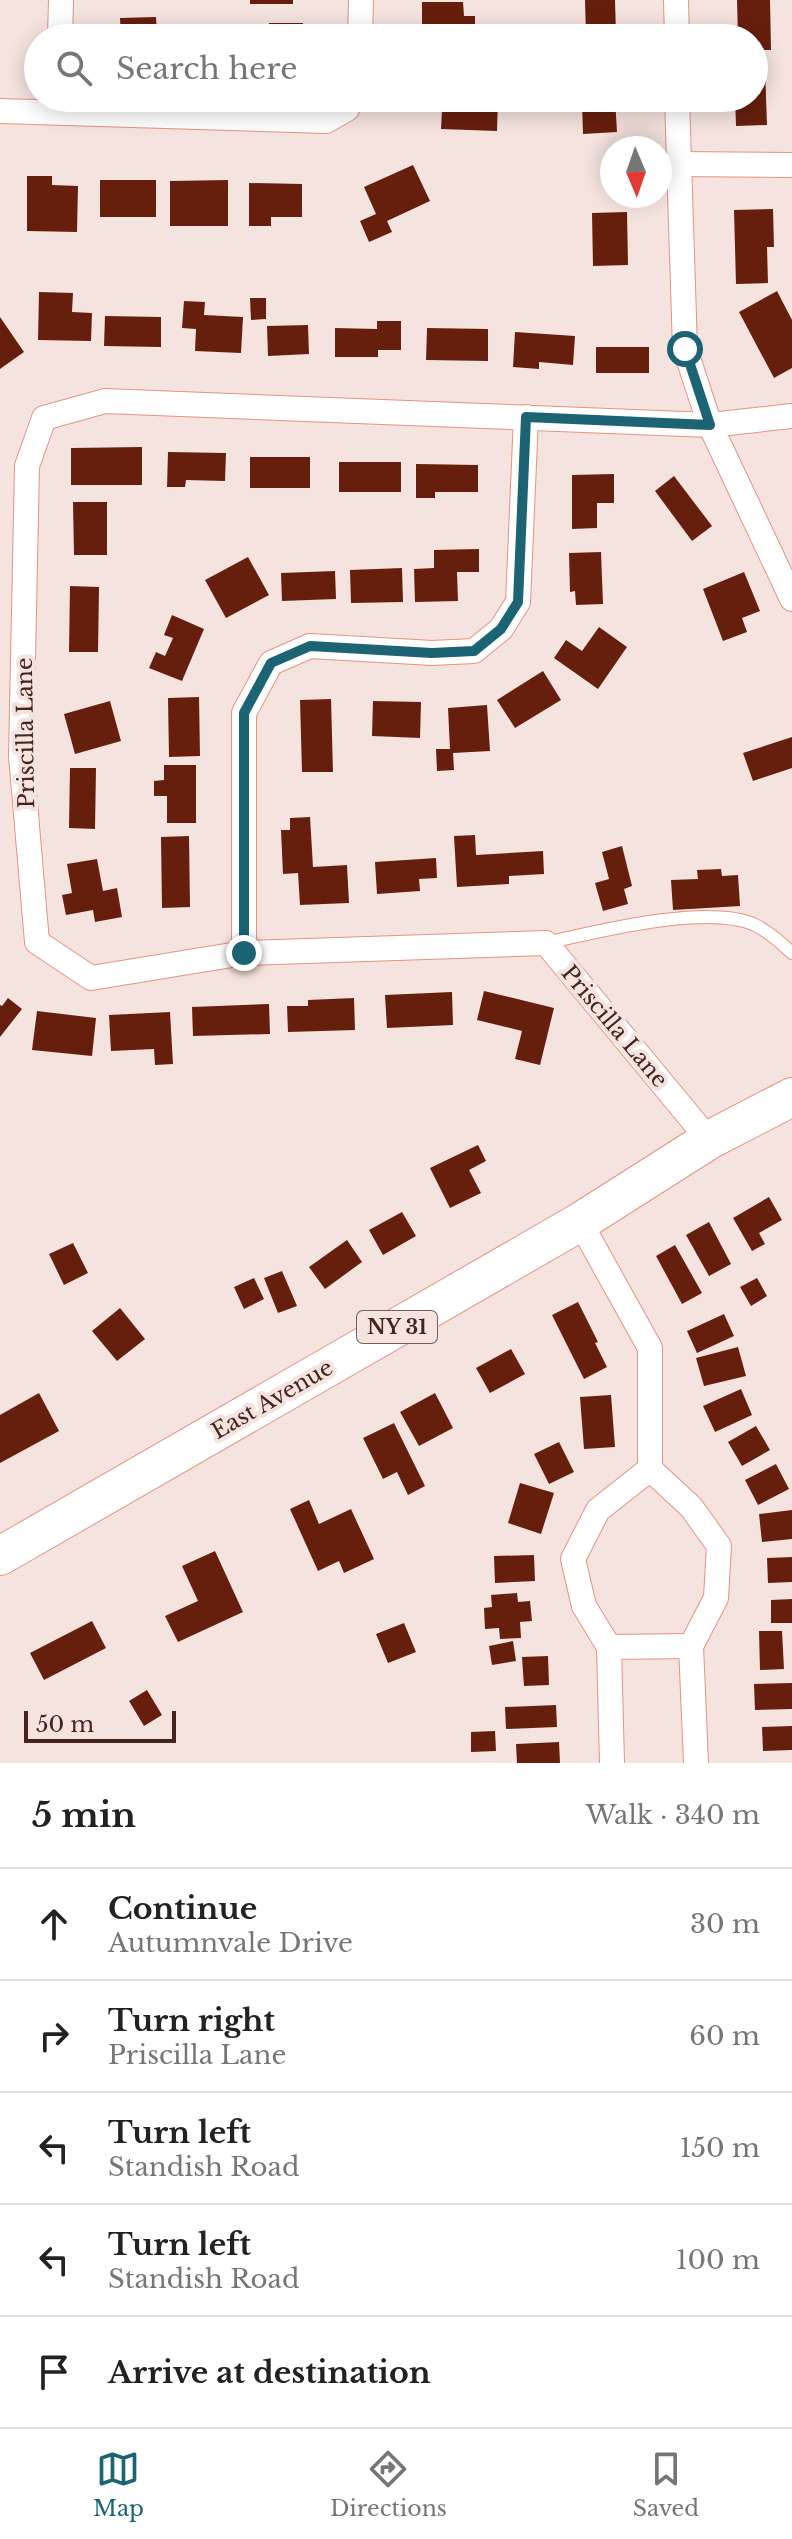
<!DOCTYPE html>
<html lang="en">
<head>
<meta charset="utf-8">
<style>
	:root { --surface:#fff; --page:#f2f2f2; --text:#222; --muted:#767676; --line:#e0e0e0; --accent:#1c6473 }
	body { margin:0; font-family:"Libre Baskerville",serif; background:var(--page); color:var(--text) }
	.compass { position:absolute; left:600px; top:136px; width:72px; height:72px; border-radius:50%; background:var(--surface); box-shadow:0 4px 20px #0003; rotate:178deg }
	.scale { position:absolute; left:24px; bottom:20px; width:152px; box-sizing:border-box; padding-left:8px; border:4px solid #44241c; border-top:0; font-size:22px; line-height:28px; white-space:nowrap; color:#44241c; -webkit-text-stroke:6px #f5e3df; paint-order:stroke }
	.stop { position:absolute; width:24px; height:24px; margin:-18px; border:6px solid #1c6473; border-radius:50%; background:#fff }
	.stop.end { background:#1c6473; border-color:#fff; box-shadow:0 2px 8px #0008 }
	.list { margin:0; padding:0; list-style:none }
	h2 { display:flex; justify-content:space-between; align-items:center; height:104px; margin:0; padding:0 32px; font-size:34px }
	h2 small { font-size:26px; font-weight:400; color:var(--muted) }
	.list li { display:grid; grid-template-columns:52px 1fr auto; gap:24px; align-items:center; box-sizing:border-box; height:112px; padding:0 32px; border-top:2px solid var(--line) }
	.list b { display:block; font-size:30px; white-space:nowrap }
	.list p { margin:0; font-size:26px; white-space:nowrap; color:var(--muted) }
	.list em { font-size:26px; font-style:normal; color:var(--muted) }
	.icon { flex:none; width:44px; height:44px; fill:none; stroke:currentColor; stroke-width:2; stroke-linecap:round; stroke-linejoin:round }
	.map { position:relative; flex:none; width:792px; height:1763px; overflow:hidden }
	.search { position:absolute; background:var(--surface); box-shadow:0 4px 20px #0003; left:24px; right:24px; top:24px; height:88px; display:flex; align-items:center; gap:20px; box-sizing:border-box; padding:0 28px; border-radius:44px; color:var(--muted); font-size:30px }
	.sheet { height:664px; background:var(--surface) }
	nav { display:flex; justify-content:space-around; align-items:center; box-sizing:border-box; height:112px; border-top:2px solid var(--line); background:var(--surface); font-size:22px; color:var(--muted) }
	nav a { display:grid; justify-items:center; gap:4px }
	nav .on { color:var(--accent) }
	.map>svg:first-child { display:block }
	.building { fill:#671f0d }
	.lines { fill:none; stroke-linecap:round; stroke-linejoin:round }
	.service-casing { stroke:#e4947f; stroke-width:14 }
	.minor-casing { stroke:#e4947f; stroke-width:26 }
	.trunk-casing { stroke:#e4947f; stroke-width:40 }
	.service { stroke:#fff; stroke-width:12 }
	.minor { stroke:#fff; stroke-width:24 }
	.trunk { stroke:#fff; stroke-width:38 }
	.route { stroke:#1c6473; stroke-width:10 }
	.labels { text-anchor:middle; stroke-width:8; stroke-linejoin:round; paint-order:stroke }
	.shield { fill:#f5e3df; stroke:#795d56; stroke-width:2 }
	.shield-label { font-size:20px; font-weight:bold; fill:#44241c }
	.street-label { font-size:22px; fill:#44241c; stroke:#f5e3df }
</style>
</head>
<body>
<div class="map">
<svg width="792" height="1763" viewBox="0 0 792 1763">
	<rect width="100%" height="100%" fill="#f5e3df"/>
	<!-- building -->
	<g class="building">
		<rect x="250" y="0" width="43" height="4"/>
		<polygon points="585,0 615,0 616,34 586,35"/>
		<polygon points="737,0 770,0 771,50 754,50 754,38 738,38"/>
		<polygon points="422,2 463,2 464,16 475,16 475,38 422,38"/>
		<polygon points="156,17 157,38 121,38 120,18"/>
		<rect x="269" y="23" width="34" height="15"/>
		<polygon points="754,68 765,68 767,125 736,126 735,98 754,98"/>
		<polygon points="420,98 498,98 497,131 441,129 442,110 420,109"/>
		<polygon points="569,98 615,98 617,132 583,134 582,101 569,101"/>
		<polygon points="413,165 430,201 387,221 392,232 369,242 360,221 376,214 364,187"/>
		<polygon points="27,176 52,176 52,185 78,186 77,232 27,231"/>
		<rect x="100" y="180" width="56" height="37"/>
		<polygon points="228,180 228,226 170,226 170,181"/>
		<polygon points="249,183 302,184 302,217 271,217 271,226 249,226"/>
		<polygon points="773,209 774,247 767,247 768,283 736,284 734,210"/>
		<polygon points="627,212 628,265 593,266 592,213"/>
		<polygon points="777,291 792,320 792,368 774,378 739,312"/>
		<polygon points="39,292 73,293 72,312 92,313 91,341 38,340"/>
		<polygon points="250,298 266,298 266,319 251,320"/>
		<polygon points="184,301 205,302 204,315 243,317 241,353 195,351 196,329 182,328"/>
		<polygon points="105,316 161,317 161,347 104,346"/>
		<polygon points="0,317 24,352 0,369"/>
		<polygon points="377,321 401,321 401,350 378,350 378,357 335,357 335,328 377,329"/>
		<polygon points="308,325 309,354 268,356 267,326"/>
		<polygon points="427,328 488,329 488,361 426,360"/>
		<polygon points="515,332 575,336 573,365 539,362 539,369 513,367"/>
		<rect x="596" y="347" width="53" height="26"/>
		<polygon points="142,447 142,485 71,485 71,448"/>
		<polygon points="168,452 226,453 225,481 186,480 185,487 167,487"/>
		<rect x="250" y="457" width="60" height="31"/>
		<rect x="339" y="462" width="62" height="30"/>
		<polygon points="416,464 478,465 478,492 435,492 435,498 416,498"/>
		<polygon points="614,474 614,503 597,503 597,528 572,529 572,475"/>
		<polygon points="674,476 712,526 692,541 655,491"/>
		<polygon points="73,502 107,502 107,555 74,555"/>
		<polygon points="479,549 479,572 457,572 458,601 415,602 414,569 434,568 434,550"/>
		<polygon points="601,552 603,604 576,605 575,591 570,592 569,553"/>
		<polygon points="248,557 269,595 226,618 205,580"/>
		<polygon points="402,568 403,602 351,603 350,570"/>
		<polygon points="335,571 336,599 282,601 281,573"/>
		<polygon points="744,572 760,611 742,618 747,632 723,641 703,589"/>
		<polygon points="70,586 99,587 98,652 69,652"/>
		<polygon points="172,615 204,629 182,681 149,668 156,652 165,656 173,638 164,635"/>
		<polygon points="599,627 627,647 598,689 554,658 566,640 582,651"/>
		<polygon points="543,671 561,700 515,728 497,700"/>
		<polygon points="199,697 200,756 169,757 168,698"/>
		<polygon points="331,699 333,772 302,772 300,700"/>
		<polygon points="110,701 121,741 75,754 64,714"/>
		<polygon points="373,701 421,702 420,738 372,736"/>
		<polygon points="487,705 490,751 453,753 454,770 437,771 436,749 450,749 448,708"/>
		<polygon points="792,737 792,768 753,781 743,753"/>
		<polygon points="164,765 196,765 196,823 167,823 167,796 154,796 154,781 164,780"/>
		<polygon points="70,768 96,768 95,829 69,828"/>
		<polygon points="310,817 313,867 347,865 349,903 300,905 298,873 283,874 281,830 290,830 290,818"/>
		<polygon points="475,835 476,855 543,851 544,874 509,876 509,884 457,887 454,836"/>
		<polygon points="189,836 190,907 162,908 161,837"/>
		<polygon points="622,846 632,886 624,889 628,904 603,911 595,883 609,879 602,852"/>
		<polygon points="436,858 437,878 419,879 420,891 377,894 375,862"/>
		<polygon points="97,859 103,891 117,888 122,917 95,922 93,910 66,915 62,895 72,893 67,864"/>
		<polygon points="721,869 722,876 738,875 740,906 673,910 671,880 698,879 697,870"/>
		<polygon points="484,991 554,1008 540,1065 515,1059 522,1031 477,1020"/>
		<polygon points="452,992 453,1025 387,1028 385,995"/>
		<polygon points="8,998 22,1009 0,1037 0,1005 2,1006"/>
		<polygon points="354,998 355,1030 288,1032 287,1006 308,1006 308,1000"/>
		<polygon points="269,1004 270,1034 193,1036 192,1007"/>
		<polygon points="37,1011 96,1018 92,1056 32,1050"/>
		<polygon points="170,1012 173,1064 155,1065 154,1049 111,1051 109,1015"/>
		<polygon points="478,1145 486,1161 469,1170 481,1193 450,1208 430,1168"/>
		<polygon points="769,1197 782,1220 759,1233 765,1244 752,1251 733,1218"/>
		<polygon points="402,1212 416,1236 383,1255 369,1230"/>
		<polygon points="709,1222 731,1264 709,1276 686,1235"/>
		<polygon points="347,1240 362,1262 325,1289 309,1267"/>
		<polygon points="73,1243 88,1273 64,1285 49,1254"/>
		<polygon points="675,1245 702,1293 682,1304 656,1256"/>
		<polygon points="282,1271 297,1306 278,1313 264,1278"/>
		<polygon points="254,1278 264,1299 244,1309 234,1287"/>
		<polygon points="757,1278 767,1296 751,1306 740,1287"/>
		<polygon points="578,1302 598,1342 595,1343 607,1367 584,1379 552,1315"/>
		<polygon points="120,1308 145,1339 117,1361 92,1331"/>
		<polygon points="724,1314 734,1336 697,1353 687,1331"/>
		<polygon points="738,1347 746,1376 704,1386 696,1358"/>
		<polygon points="511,1349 525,1374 490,1393 476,1368"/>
		<polygon points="741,1389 752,1415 715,1432 703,1406"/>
		<polygon points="39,1393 59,1431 0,1463 0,1415"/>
		<polygon points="435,1393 453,1428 419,1446 400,1412"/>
		<polygon points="611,1395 615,1447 584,1449 580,1397"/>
		<polygon points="394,1423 425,1486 408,1495 397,1472 383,1479 363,1438"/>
		<polygon points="756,1426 770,1450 742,1466 728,1442"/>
		<polygon points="559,1442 574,1472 549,1484 534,1454"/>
		<polygon points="776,1464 789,1489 758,1505 745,1480"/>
		<polygon points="520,1483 554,1493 541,1534 508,1523"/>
		<polygon points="309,1500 319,1524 351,1509 374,1559 344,1573 339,1561 318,1571 290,1509"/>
		<polygon points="792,1510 792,1539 762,1542 759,1514"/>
		<polygon points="215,1551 243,1612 178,1642 165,1616 198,1601 182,1566"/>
		<polygon points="534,1555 535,1581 495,1583 494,1556"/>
		<polygon points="792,1557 792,1582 768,1583 767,1558"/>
		<polygon points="517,1593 518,1602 530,1601 532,1621 520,1622 521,1638 500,1639 499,1628 485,1629 484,1608 492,1607 491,1595"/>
		<polygon points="792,1599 792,1623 771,1623 771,1600"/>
		<polygon points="92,1621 106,1648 44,1680 30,1653"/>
		<polygon points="404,1623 416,1652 388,1663 376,1634"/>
		<polygon points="759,1631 782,1631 784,1669 760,1670"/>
		<polygon points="513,1641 516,1661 492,1665 489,1646"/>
		<polygon points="548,1656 549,1685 524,1686 522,1657"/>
		<polygon points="792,1683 792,1709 755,1710 754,1684"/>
		<polygon points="147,1690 162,1715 144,1726 129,1701"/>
		<polygon points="556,1705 557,1727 506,1729 505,1707"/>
		<polygon points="792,1726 792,1750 763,1751 762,1727"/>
		<polygon points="495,1731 496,1751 471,1752 471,1732"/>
		<polygon points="559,1742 560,1763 517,1763 516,1744"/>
	</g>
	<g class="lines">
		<defs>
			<path id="service" d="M546 943C596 932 705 904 753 924 768 931 780 942 792 953"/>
			<g id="minor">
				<polyline points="676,0 677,38"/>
				<polyline points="60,38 61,0"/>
				<polyline points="360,38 361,0"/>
				<polyline points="677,98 685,349 710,425 792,599"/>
				<polyline points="0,111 326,121 347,109 352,98"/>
				<polyline points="678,164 792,165"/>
				<polyline points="244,953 244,713 271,663 310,646 432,653 474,651 501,629 518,602 526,417"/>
				<polyline points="709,1140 546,943 244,953 91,978 37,942 21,756 27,466 44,418 105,401 710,425 792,416"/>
				<polyline points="580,1222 650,1348 650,1469 691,1507 719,1546 716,1598 691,1646 696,1763"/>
				<polyline points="609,1647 691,1646"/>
				<polyline points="612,1763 609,1647 584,1606 573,1559 598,1510 650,1469"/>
			</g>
			<polyline id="trunk" points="0,1556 580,1222 709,1140 792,1097"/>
		</defs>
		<!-- service casing -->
		<use href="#service" class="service-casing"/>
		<!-- minor casing -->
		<use href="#minor" class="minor-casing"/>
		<!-- trunk casing -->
		<use href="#trunk" class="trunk-casing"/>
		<!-- service -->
		<use href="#service" class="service"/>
		<!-- minor -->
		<use href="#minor" class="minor"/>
		<!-- trunk -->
		<use href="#trunk" class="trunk"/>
	</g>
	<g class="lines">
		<!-- route -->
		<polyline class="route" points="244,953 244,713 271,663 310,646 432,653 474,651 501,629 518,602 526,417 710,425 685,349"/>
	</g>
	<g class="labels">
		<!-- shield labels -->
		<rect class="shield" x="357" y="1311" width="80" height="32" rx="6"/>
		<g class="shield-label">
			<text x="397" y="1334">NY 31</text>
		</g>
		<!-- street labels -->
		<g class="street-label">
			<text transform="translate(25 733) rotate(-91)" y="8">Priscilla Lane</text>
			<text transform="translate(615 1026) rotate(50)" y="8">Priscilla Lane</text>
			<text transform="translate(272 1399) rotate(-30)" y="8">East Avenue</text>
		</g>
	</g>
</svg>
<svg class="compass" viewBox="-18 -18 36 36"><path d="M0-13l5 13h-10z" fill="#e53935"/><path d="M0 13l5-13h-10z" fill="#767676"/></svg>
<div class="scale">50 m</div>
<div class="stop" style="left:685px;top:349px"></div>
<div class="stop end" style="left:244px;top:953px"></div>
<div class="search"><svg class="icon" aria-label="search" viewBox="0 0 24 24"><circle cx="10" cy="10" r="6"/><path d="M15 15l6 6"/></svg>Search here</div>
</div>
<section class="sheet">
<h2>5 min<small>Walk · 340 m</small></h2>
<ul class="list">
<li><svg class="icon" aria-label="ahead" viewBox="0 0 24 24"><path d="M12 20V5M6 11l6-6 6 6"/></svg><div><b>Continue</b><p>Autumnvale Drive</p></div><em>30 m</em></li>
<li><svg class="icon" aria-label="right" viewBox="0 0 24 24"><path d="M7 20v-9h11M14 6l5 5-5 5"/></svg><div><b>Turn right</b><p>Priscilla Lane</p></div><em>60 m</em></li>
<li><svg class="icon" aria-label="left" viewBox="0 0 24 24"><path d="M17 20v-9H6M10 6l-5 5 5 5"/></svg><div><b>Turn left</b><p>Standish Road</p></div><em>150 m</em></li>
<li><svg class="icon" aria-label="left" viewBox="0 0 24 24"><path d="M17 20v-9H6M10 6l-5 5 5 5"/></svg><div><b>Turn left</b><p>Standish Road</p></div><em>100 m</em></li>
<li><svg class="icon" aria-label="arrive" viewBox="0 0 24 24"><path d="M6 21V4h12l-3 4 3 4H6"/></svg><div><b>Arrive at destination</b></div></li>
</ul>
</section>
<nav>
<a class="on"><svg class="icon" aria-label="map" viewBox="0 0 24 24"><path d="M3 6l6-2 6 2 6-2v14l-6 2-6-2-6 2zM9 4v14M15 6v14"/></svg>Map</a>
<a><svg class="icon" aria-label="directions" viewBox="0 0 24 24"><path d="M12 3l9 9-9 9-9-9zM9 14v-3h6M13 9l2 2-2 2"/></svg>Directions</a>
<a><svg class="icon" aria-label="saved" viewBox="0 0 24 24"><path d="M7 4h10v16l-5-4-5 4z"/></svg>Saved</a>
</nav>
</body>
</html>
